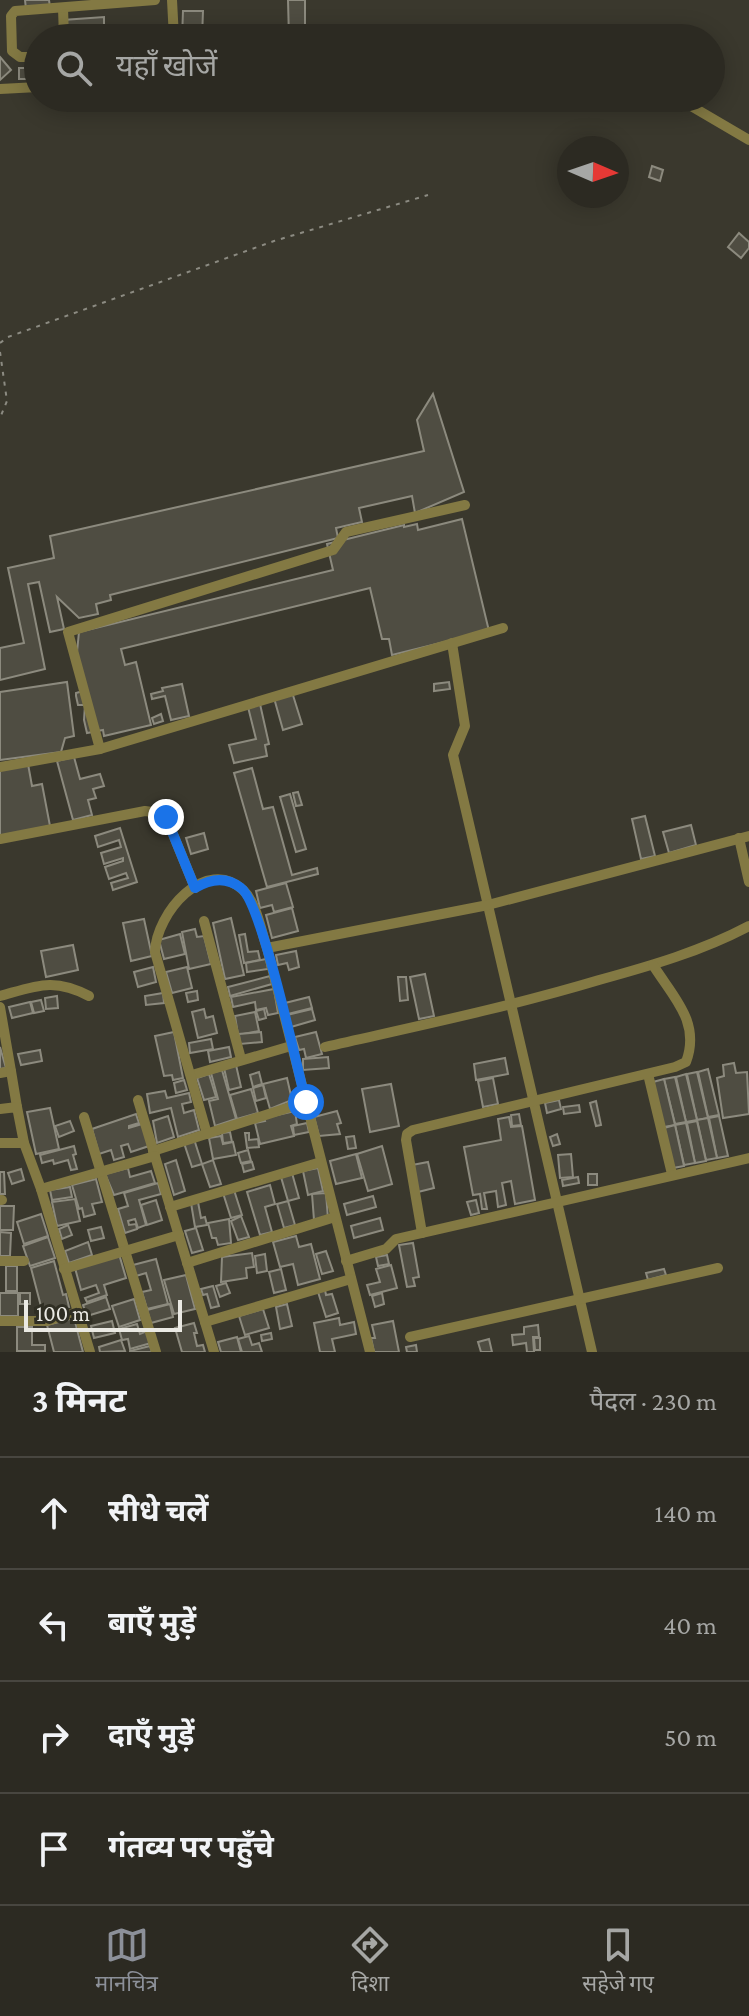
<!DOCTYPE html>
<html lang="hi">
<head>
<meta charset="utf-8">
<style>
	:root { --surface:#2c2a22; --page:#34322a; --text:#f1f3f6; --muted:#a6a7a5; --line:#484640; --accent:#8c9099 }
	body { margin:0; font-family:"Crimson Pro","Noto Sans Devanagari",serif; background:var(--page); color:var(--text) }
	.compass { position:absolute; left:557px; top:136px; width:72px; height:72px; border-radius:50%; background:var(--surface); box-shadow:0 4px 20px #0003; rotate:92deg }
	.scale { position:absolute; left:24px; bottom:20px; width:158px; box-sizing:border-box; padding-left:8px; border:4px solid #eae9e3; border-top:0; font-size:22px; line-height:28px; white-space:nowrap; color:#eae9e3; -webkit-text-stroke:6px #2f2e23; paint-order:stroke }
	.stop { position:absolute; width:24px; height:24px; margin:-18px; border:6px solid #1a73e8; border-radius:50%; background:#fff }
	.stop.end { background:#1a73e8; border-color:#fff; box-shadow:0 2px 8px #0008 }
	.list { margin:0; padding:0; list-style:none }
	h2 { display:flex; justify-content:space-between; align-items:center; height:104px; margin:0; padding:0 32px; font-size:34px }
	h2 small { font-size:26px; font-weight:400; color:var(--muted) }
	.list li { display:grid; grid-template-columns:52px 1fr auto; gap:24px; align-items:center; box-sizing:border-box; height:112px; padding:0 32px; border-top:2px solid var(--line) }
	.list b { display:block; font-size:30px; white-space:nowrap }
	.list em { font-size:26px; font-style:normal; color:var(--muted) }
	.icon { flex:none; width:44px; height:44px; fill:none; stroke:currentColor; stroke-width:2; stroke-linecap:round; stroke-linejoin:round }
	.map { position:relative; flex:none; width:749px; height:1352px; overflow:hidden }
	.search { position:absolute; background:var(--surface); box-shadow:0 4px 20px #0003; left:24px; right:24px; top:24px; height:88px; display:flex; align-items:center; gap:20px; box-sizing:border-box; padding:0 28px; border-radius:44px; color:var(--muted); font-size:30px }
	.sheet { height:552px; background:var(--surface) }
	nav { display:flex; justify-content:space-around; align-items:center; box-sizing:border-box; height:112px; border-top:2px solid var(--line); background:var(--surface); font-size:22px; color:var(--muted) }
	nav a { display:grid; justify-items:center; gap:4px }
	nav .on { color:var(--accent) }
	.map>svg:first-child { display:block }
	.building { fill:#4f4d42; stroke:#8c8a7e; stroke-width:2 }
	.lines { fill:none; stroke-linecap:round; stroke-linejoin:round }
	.path { stroke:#8c8b82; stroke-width:2; stroke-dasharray:4 6; stroke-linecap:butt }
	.minor { stroke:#837943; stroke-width:10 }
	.route { stroke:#1a73e8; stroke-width:10 }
</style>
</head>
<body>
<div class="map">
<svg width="749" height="1352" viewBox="0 0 749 1352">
	<rect width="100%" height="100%" fill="#3a382d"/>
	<!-- building -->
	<g class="building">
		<polygon points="25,0 49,0 50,7 26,9"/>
		<polygon points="288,0 305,0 305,38 289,38"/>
		<polygon points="183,11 203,11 202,38 182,38"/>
		<polygon points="104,17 104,26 92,26 93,38 78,38 78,29 64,30 63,20"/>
		<polygon points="0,57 11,70 0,80"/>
		<rect x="19" y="68" width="9" height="11"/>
		<polygon points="652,166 663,170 660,181 649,177"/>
		<polygon points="739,233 749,242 749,248 741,258 728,247"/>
		<polygon points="433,394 464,492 415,513 412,496 359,508 362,522 336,528 338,538 110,595 111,600 96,604 98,614 79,618 57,597 64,629 50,632 39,582 28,584 45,669 0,680 0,648 24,643 8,568 54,558 50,536 424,451 417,420"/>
		<polygon points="462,519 489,631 392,655 389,639 382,639 370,588 121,649 125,665 136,662 151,725 104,736 103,730 87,733 84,720 85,705 78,705 76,696 76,693 83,691 76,662 79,632 333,570 327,544 404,525 404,527 417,524 418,530"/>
		<polygon points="67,682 74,736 65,738 61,752 0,760 0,692"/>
		<polygon points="449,682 450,689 434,691 434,684"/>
		<polygon points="182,684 189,716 171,720 165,696 152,699 151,694 163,691 162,688"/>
		<polygon points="292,692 302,724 283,730 274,698"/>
		<polygon points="260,704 269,744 265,745 267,756 234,763 229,745 256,739 248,707"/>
		<polygon points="161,714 163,721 154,724 152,718"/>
		<polygon points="74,757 80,779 100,774 104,786 93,789 96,798 88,800 92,815 73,820 57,761"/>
		<polygon points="28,764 32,786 42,784 50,826 0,836 0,770"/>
		<polygon points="252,768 263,809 273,807 292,875 317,868 318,874 267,887 234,773"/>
		<polygon points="298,792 302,805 296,806 293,793"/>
		<polygon points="290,794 306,849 296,852 280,797"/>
		<polygon points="645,816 655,856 641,859 632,819"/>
		<polygon points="691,825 696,845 669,853 663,832"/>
		<polygon points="120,828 137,882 113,890 111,883 128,878 126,873 109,879 105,867 123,861 123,858 104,864 101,853 121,847 119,840 98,847 95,836"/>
		<polygon points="204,833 208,849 191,854 186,838"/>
		<polygon points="286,883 293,907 274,912 272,905 260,908 256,891"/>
		<polygon points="292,908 298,931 272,938 266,915"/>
		<polygon points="231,918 244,975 225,979 213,923"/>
		<polygon points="144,919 152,956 131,961 123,923"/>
		<polygon points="195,929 197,937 204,936 211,964 189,969 182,932"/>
		<polygon points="180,934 185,954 164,959 159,940"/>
		<polygon points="245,934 248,952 258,951 260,960 244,963 239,935"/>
		<polygon points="73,945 78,970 46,977 41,951"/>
		<polygon points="296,951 299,967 289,970 287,963 278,965 276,955"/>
		<polygon points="266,959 268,969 247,972 246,963"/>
		<polygon points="153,967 156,982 138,987 134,972"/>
		<polygon points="187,967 192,988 172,993 166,972"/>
		<polygon points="425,974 434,1016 419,1019 410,977"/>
		<polygon points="270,976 272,984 230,996 228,987"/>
		<polygon points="398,977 406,977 408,1000 400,1001"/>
		<polygon points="274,989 278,1013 268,1015 266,1008 256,1010 255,1002 233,1007 231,997"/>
		<polygon points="197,991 198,1000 188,1002 186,993"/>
		<polygon points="163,993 164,1003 146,1005 145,996"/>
		<polygon points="57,996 58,1008 46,1009 45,998"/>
		<polygon points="309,997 312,1008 288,1014 285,1003"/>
		<polygon points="41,1000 44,1011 34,1013 31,1002"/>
		<polygon points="30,1002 33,1013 12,1018 9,1007"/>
		<polygon points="204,1009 206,1018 213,1016 217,1033 198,1038 192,1012"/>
		<polygon points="264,1009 266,1018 259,1020 256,1011"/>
		<polygon points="312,1009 315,1020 291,1027 287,1015"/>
		<polygon points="255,1012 259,1031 238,1035 235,1016"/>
		<polygon points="174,1032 183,1078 173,1080 172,1075 164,1076 155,1036"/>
		<polygon points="261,1032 262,1042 240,1044 239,1034"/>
		<polygon points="316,1032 322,1054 306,1058 304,1049 299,1050 295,1037"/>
		<polygon points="211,1039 213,1049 190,1053 189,1043"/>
		<polygon points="0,1047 6,1068 0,1069"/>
		<polygon points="229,1047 231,1057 210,1062 208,1051"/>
		<polygon points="40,1050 42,1061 21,1065 18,1054"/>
		<polygon points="328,1057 329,1068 303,1070 303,1059"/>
		<polygon points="505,1058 508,1074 476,1080 474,1064"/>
		<polygon points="734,1063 736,1073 747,1072 749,1114 723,1118 717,1078 724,1076 723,1065"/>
		<polygon points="236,1065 241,1087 229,1090 224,1068"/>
		<polygon points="708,1069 719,1115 708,1117 698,1072"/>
		<polygon points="222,1070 236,1119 215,1126 209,1101 218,1099 211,1073"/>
		<polygon points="259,1072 262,1084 253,1087 250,1075"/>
		<polygon points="697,1072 708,1118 697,1120 687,1074"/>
		<polygon points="209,1074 216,1097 204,1100 197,1078"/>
		<polygon points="686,1074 697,1120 686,1122 676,1077"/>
		<polygon points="675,1077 686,1122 675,1124 664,1079"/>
		<polygon points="287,1078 292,1100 270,1109 263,1084"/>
		<polygon points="493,1078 498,1104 483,1107 478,1081"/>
		<polygon points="664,1079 675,1125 664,1127 653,1082"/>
		<polygon points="184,1080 187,1090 176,1093 174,1083"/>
		<polygon points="391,1084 399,1126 370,1132 362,1089"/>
		<polygon points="263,1085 266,1098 256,1101 253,1088"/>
		<polygon points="251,1089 258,1113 237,1119 230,1095"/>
		<polygon points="165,1091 167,1098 189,1093 191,1102 182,1104 184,1113 194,1110 199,1130 178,1137 171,1108 150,1113 147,1094"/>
		<polygon points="559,1100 561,1109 547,1113 545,1103"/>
		<polygon points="596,1101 601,1125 596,1126 590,1103"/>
		<polygon points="579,1105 580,1112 564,1114 563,1107"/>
		<polygon points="50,1108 59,1149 36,1154 27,1112"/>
		<polygon points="295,1111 297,1124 291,1126 294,1136 260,1144 255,1123 265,1121 264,1118"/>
		<polygon points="337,1111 341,1123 337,1124 340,1134 319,1136 314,1117"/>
		<polygon points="136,1114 139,1123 129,1126 129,1128 142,1124 149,1146 131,1152 128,1144 121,1146 124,1157 114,1160 111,1150 99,1154 92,1129"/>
		<polygon points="519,1114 521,1125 512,1126 511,1115"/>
		<polygon points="168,1116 174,1137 157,1143 153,1121"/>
		<polygon points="719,1116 728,1156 717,1158 709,1118"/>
		<polygon points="509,1117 511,1127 522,1126 535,1200 515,1204 511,1181 502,1183 506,1205 498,1207 496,1191 484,1193 487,1209 482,1209 480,1194 473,1195 464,1147 501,1140 498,1119"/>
		<polygon points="708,1118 717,1158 706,1160 697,1120"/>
		<polygon points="70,1121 74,1131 59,1137 55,1126"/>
		<polygon points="697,1121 706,1161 695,1163 687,1123"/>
		<polygon points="307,1123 309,1132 294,1135 293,1126"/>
		<polygon points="686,1123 695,1163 684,1165 675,1125"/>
		<polygon points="675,1125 684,1166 673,1168 664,1128"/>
		<polygon points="230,1132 232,1142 223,1143 222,1133"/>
		<polygon points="245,1133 249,1133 249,1140 258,1139 259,1147 247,1148"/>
		<polygon points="557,1134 560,1144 553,1146 550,1137"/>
		<polygon points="221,1136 223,1144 233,1142 236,1155 213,1159 209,1138"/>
		<polygon points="354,1136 356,1148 348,1149 346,1137"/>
		<polygon points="194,1139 202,1164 192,1167 184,1143"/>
		<polygon points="74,1146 76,1154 73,1155 77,1169 71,1170 68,1160 54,1164 53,1160 42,1163 40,1155"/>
		<polygon points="382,1146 392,1184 368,1191 357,1154"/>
		<polygon points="248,1150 251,1161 241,1163 238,1153"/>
		<polygon points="356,1154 362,1178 336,1184 330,1161"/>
		<polygon points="571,1154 573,1177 560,1178 558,1155"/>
		<polygon points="176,1160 185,1191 174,1195 165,1164"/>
		<polygon points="213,1160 221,1184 210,1187 202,1164"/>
		<polygon points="252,1162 254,1169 244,1172 242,1164"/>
		<polygon points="428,1162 434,1188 418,1192 412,1165"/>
		<polygon points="128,1168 130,1177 151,1171 155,1183 114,1195 105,1174"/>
		<polygon points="318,1168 323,1191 308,1195 303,1171"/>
		<polygon points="21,1169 24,1180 12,1184 8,1173"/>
		<polygon points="0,1172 4,1172 5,1194 0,1194"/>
		<polygon points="292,1173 299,1198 288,1201 281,1177"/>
		<rect x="588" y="1174" width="9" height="11"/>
		<polygon points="578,1177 579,1183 563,1186 562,1180"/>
		<polygon points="96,1179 102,1202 92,1204 95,1214 84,1217 82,1208 79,1209 72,1185"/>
		<polygon points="158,1183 161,1194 139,1200 146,1225 138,1228 135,1219 128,1221 129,1225 136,1224 137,1229 125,1233 118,1209 128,1206 124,1193"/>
		<polygon points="270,1185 275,1204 265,1207 272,1232 260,1235 247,1192"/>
		<polygon points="70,1187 72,1197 52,1200 50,1190"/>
		<polygon points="234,1190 242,1215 231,1218 223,1193"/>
		<polygon points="326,1193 328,1219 314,1220 312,1194"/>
		<polygon points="373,1196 376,1207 347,1215 344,1204"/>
		<polygon points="75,1199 80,1221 57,1226 52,1202"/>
		<polygon points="156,1200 162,1220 147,1225 141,1205"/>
		<polygon points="476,1200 479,1213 471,1215 467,1202"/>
		<polygon points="288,1201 295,1225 284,1228 277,1204"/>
		<polygon points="198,1202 201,1218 205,1217 207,1225 195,1227 191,1203"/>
		<polygon points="0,1206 14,1206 13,1230 0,1230"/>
		<polygon points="41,1214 48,1236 24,1244 17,1222"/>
		<polygon points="241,1216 249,1237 238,1240 231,1221"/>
		<polygon points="380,1218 383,1230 354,1238 351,1226"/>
		<polygon points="229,1219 231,1243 218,1245 216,1238 212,1238 208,1223"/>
		<polygon points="68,1225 72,1235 62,1239 59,1229"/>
		<polygon points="101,1227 104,1238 91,1241 88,1230"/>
		<polygon points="196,1228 203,1250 192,1253 185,1231"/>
		<polygon points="0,1232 11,1233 10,1256 0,1256"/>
		<polygon points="296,1236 299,1247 311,1244 320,1279 298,1285 293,1264 280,1267 273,1242"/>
		<polygon points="48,1237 55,1258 30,1266 23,1246"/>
		<polygon points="88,1242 92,1255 69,1263 65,1251"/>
		<polygon points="413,1243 419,1277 413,1278 415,1286 407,1287 399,1245"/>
		<polygon points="326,1251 333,1271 322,1274 316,1254"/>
		<polygon points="252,1253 254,1267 246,1268 247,1278 221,1282 222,1257"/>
		<polygon points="119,1254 126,1278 104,1285 107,1295 87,1302 85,1298 99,1293 96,1285 81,1290 75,1268"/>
		<polygon points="265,1254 267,1271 257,1273 255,1256"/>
		<polygon points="387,1255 389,1264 378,1266 376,1257"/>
		<polygon points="156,1259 168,1304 147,1309 142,1292 151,1290 146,1273 136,1276 133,1265"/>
		<polygon points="54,1261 63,1295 66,1294 69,1307 43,1314 31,1268"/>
		<polygon points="391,1265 397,1288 370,1295 367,1285 380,1282 376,1269"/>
		<rect x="6" y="1266" width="11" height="25"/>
		<polygon points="281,1269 286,1290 274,1293 269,1272"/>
		<polygon points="664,1269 666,1275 648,1280 646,1273"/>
		<polygon points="186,1275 195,1309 174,1314 164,1280"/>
		<polygon points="226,1283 230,1293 220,1297 216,1286"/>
		<polygon points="213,1286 219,1306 211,1308 207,1294 203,1295 201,1289"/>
		<polygon points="325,1290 326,1295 332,1294 338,1313 326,1317 318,1292"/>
		<rect x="0" y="1293" width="18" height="23"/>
		<rect x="20" y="1293" width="10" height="11"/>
		<polygon points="382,1293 384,1304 375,1307 372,1296"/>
		<polygon points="106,1297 110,1309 87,1316 83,1305"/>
		<polygon points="134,1299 140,1320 119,1327 112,1306"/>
		<polygon points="170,1304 173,1317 151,1323 147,1310"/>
		<polygon points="287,1304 292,1326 280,1329 276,1307"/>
		<polygon points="263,1309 269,1328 245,1335 239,1316"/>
		<polygon points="74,1318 83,1352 54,1352 47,1325"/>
		<polygon points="339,1318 340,1325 354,1322 356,1334 332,1339 335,1352 320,1352 314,1323"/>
		<polygon points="112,1321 115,1333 94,1338 91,1326"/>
		<polygon points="393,1321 399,1352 374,1352 371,1338 375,1338 372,1325"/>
		<polygon points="194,1323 197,1333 194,1333 197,1346 203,1345 205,1352 182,1352 175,1328"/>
		<polygon points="137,1324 140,1334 147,1331 151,1343 130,1349 128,1339 122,1340 119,1329"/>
		<polygon points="538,1325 539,1337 533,1337 534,1352 527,1352 526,1343 513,1345 512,1335 524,1334 524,1327"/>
		<polygon points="17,1327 32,1327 32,1345 45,1345 45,1351 17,1351"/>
		<polygon points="271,1333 272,1339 262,1341 261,1335"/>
		<polygon points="249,1336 252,1345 259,1343 262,1352 242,1352 238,1339"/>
		<polygon points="237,1337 241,1352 221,1352 218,1342"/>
		<polygon points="534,1338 540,1338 540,1350 535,1350"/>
		<polygon points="489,1339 492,1352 481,1352 478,1342"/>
		<polygon points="121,1340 125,1351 100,1352 99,1347"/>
		<polygon points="416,1345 417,1352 407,1352 406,1347"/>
		<polygon points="150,1346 152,1352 130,1352 130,1351"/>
	</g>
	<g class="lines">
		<!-- path -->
		<g class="path">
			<polyline points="0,343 8,337 274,241 428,195"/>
			<polyline points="0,352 7,401 0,418"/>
		</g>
		<!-- minor -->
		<g class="minor">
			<polyline points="172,0 174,38"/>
			<polyline points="63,8 64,38"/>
			<polyline points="38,57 20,57 12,51 11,16 15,11 155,0"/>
			<polyline points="0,89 38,87"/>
			<polyline points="671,99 691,106 749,140"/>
			<polyline points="452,643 465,726 453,755 592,1352"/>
			<polyline points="100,749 68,632 333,550 346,532 465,505"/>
			<polyline points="0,767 100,749 503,628"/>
			<polyline points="739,838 749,882"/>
			<polyline points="0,839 145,811 159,813 166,817 195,888"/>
			<polyline points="204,921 241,1059"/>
			<polyline points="267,948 488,905 749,836"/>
			<path d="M0 996C36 986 54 977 89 996"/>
			<polyline points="0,1007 11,1071 0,1073"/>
			<path d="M325 1047C417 1026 509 1007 599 980 650 966 702 951 749 926"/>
			<polyline points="11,1071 17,1107"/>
			<polyline points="648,1074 672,1174"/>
			<polyline points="192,1075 291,1046"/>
			<polyline points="138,1100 214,1352"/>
			<polyline points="0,1109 17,1107 24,1143 41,1189 90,1352"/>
			<polyline points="84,1117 156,1352"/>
			<path d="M207 1134 155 952C156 913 206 855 243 890 257 903 261 931 267 948L370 1352"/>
			<polyline points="0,1143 24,1143"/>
			<polyline points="153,1151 306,1102"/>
			<polyline points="41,1189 155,1156"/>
			<polyline points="0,1200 2,1200"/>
			<polyline points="170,1207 321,1162"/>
			<path d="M422 1233 406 1140 407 1134 413 1130 675 1067 686 1062C701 1022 673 997 653 965"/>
			<polyline points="0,1261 24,1261"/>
			<polyline points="346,1261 386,1249 396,1239 749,1158"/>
			<polyline points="187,1263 335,1217"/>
			<polyline points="64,1269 179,1235"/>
			<polyline points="0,1321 47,1321 78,1312"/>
			<polyline points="205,1322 351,1279"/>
			<polyline points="410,1337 718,1268"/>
		</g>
	</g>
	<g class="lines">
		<!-- route -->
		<path class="route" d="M166 817 195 888C210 879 226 876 241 888 262 903 297 1068 306 1102"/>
	</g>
</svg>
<svg class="compass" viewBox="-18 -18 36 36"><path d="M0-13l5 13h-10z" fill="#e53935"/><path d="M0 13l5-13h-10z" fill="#a6a7a5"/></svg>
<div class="scale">100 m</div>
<div class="stop" style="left:306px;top:1102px"></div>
<div class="stop end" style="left:166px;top:817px"></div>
<div class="search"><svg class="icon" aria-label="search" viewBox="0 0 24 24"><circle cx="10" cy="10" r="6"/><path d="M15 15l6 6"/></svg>यहाँ खोजें</div>
</div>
<section class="sheet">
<h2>3 मिनट<small>पैदल · 230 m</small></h2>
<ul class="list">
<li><svg class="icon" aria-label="ahead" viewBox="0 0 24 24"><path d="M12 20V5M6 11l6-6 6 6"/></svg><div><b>सीधे चलें</b></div><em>140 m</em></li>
<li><svg class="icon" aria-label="left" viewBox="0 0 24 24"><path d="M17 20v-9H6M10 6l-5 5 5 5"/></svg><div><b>बाएँ मुड़ें</b></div><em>40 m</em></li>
<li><svg class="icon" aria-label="right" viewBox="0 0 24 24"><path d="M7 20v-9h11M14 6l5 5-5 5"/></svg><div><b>दाएँ मुड़ें</b></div><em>50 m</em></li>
<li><svg class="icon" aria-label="arrive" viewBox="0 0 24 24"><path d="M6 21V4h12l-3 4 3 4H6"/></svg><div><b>गंतव्य पर पहुँचे</b></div></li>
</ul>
</section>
<nav>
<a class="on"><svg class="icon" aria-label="map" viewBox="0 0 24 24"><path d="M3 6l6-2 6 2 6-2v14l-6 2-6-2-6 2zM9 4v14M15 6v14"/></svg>मानचित्र</a>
<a><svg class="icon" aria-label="directions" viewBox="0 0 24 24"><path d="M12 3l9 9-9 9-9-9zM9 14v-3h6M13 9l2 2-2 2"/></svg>दिशा</a>
<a><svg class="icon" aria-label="saved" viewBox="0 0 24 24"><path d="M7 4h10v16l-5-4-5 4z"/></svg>सहेजे गए</a>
</nav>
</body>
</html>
